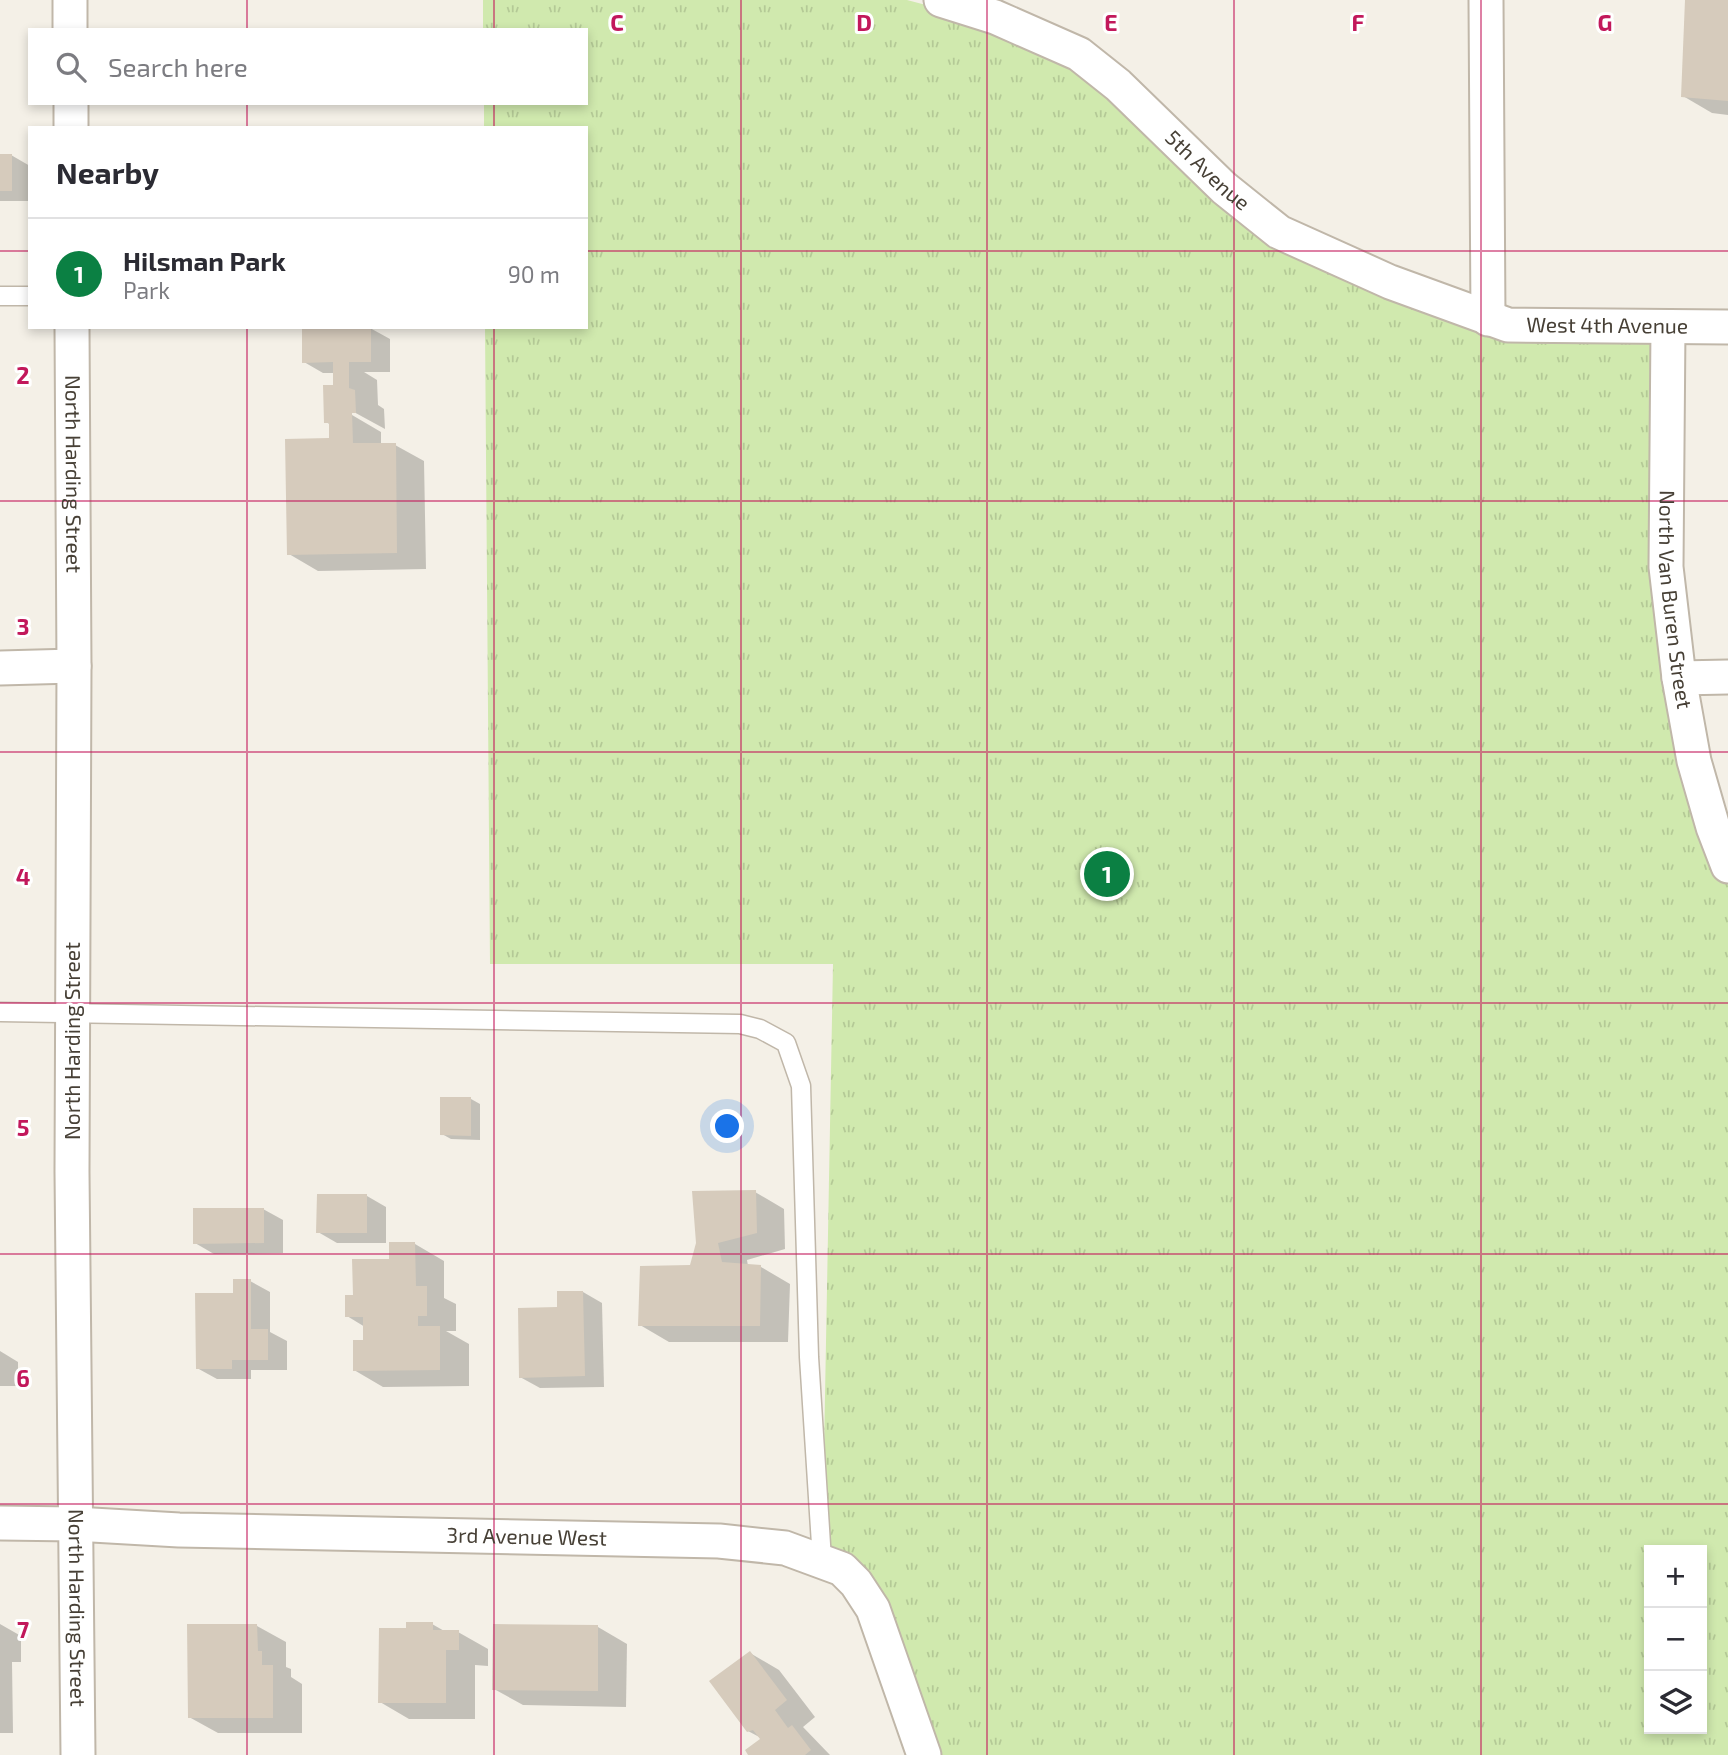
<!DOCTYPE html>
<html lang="en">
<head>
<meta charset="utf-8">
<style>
	:root { --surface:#fff; --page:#f2f2f3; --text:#2b2b33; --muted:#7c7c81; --line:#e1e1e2; --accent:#0b8043 }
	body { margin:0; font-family:"Exo 2",sans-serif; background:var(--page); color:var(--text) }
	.controls { position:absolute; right:21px; bottom:21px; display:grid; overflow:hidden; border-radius:0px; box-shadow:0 4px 10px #0003 }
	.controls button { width:63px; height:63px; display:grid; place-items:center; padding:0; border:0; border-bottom:2px solid var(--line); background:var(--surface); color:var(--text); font:35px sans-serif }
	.you { position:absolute; left:728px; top:1127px; width:24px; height:24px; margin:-18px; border:5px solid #fff; border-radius:50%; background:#1a73e8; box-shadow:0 0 0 10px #1a73e833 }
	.badge { display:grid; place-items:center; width:46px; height:46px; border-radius:50%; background:var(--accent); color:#fff; font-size:23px; font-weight:700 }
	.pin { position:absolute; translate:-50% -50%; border:4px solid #fff; box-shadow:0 2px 7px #0006 }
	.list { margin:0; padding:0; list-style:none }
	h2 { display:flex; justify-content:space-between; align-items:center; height:91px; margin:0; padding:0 28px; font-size:30px }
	h2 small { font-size:23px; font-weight:400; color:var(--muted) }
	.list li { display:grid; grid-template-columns:46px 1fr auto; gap:21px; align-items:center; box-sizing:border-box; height:112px; padding:0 28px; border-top:2px solid var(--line) }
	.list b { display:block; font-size:26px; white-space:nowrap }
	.list p { margin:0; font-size:23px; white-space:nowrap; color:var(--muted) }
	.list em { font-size:23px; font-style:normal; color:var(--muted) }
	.icon { flex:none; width:38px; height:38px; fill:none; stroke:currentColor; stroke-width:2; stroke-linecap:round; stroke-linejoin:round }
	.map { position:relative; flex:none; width:1728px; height:1755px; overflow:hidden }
	.search { position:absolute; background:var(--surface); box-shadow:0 4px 10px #0003; left:28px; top:28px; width:560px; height:77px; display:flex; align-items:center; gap:18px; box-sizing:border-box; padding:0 24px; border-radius:0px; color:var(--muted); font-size:26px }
	.panel { position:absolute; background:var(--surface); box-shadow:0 4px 10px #0003; left:28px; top:126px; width:560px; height:203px; border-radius:0px }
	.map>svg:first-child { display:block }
	.park { fill:url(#park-tufts); fill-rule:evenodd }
	.shadow { fill:#0003 }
	.building { fill:#d6cbbc }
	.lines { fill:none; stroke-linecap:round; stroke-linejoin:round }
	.service-casing { stroke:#c0b7a9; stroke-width:21 }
	.minor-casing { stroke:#c0b7a9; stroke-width:37 }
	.service { stroke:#fff; stroke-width:18 }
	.minor { stroke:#fff; stroke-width:33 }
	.grid { fill:none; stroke:#c2185b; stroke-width:2; stroke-opacity:0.55 }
	.labels { text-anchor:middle; stroke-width:6; stroke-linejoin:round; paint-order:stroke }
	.street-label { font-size:21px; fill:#474036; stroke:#fff }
	.grid-label { font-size:23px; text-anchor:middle; font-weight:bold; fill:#c2185b; stroke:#fff; stroke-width:6; stroke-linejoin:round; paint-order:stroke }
</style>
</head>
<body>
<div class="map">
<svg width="1728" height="1755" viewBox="0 0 1728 1755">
	<defs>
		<pattern id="park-tufts" width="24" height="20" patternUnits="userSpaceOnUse" patternTransform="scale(1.75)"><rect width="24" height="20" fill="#d0e9ae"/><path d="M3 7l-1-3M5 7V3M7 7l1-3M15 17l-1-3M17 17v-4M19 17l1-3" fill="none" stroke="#b4c996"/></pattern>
	</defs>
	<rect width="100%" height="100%" fill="#f4f0e7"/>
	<!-- park -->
	<path class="park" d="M483 0H907L926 5 1076 63 1220 195 1508 334H1662L1658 571 1719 863 1728 885V1755H927L875 1606 822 1558 833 964H490L485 327H586V128H484V103H586V30H483ZM1649 1550H1702V1729H1649Z"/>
	<!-- shadow -->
	<g class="shadow">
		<polygon points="1687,0 1728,0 1728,115 1712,113 1683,96"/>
		<polygon points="0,155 11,155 30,166 30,201 0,201"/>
		<polygon points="370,328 390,339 390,372 364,372 377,380 378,405 384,409 385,429 352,411 352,415 381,432 381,445 395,445 424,461 426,569 318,571 289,554 331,440 331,425 326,422 335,387 335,373 323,373 304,362"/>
		<polygon points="471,1099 480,1104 480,1140 451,1139 442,1134"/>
		<polygon points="755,1192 784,1209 785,1249 747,1260 748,1266 761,1267 790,1284 788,1342 669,1342 640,1325 691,1267 698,1243"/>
		<polygon points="367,1196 386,1207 386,1243 337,1243 318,1232"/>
		<polygon points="263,1209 283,1220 283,1253 214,1254 195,1243"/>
		<polygon points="415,1244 444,1261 444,1298 456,1304 456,1331 446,1331 469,1344 469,1386 383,1387 354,1370 365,1342 365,1327 347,1316 354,1296 391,1261"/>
		<polygon points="250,1281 270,1292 270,1332 287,1341 287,1370 251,1370 251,1379 217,1379 197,1368 235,1295"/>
		<polygon points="583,1292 602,1303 604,1387 540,1388 520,1377 559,1309"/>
		<polygon points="0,1351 18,1362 18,1386 0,1386"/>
		<polygon points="0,1624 21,1636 21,1662 12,1662 13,1733 0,1733"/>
		<polygon points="432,1624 446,1632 458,1632 488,1649 488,1666 475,1665 475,1719 409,1719 380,1702"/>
		<polygon points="257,1626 286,1642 286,1667 291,1669 291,1677 302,1684 302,1733 218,1733 189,1717"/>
		<polygon points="598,1627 627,1644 626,1707 523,1705 494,1689"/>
		<polygon points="750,1653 779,1670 815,1717 803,1727 830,1755 750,1755 763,1739 748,1731"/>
	</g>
	<!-- building -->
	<g class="building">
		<polygon points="1685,0 1728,0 1728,101 1681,97"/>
		<rect x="0" y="154" width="12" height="37"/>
		<polygon points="302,327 371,327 371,362 349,362 349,388 355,390 356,413 352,413 353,443 396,443 397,553 287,555 285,439 329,438 329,423 324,423 323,385 333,385 333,362 302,363"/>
		<polygon points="440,1097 471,1097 471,1136 440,1135"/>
		<polygon points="756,1190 757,1233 718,1243 722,1262 761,1265 760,1326 638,1326 640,1266 690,1265 696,1243 692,1191"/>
		<polygon points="317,1194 367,1194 367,1233 316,1233"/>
		<polygon points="193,1208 264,1208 264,1243 193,1244"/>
		<polygon points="389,1242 415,1242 416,1286 427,1286 427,1316 418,1316 418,1326 440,1326 440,1370 353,1371 353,1340 363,1340 363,1317 345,1317 345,1295 353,1295 352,1259 389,1259"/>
		<polygon points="233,1279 251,1279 251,1329 268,1329 268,1360 232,1360 232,1369 196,1369 195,1293 233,1293"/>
		<polygon points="557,1291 583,1291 585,1376 519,1378 518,1308 557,1307"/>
		<polygon points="406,1622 433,1622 433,1630 459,1630 459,1650 446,1650 446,1703 378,1703 379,1628 406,1628"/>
		<polygon points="187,1624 257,1624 258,1651 262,1651 262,1665 273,1665 273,1718 188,1718"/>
		<polygon points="493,1624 598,1625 598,1691 492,1690"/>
		<polygon points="750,1651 787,1700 775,1710 788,1728 792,1725 811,1750 805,1755 748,1755 745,1750 760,1739 753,1730 747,1732 709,1681"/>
	</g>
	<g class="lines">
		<defs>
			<g id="service">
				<polyline points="0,296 30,296"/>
				<polyline points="0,1012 740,1024 760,1029 786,1043 801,1086 809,1357 822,1560"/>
			</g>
			<g id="minor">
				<polyline points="70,0 70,30"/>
				<path id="s1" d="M941 0 995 17 1079 54 1118 85 1224 188 1279 232 1390 282 1508 325 1728 327"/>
				<polyline points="1486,0 1488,319"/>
				<polyline points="71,103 71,128"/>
				<path id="s2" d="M72 327 74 666 72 1172 78 1755"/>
				<path id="s3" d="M1668 327 1666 567 1679 678 1694 761 1713 827 1728 866"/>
				<polyline points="0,668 74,666"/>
				<polyline points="1679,678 1728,677"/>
				<path id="s4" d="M0 1523 75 1524 179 1530 719 1541 785 1548 842 1569 856 1583 873 1609 924 1755"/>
			</g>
		</defs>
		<!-- service casing -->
		<use href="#service" class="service-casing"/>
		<!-- minor casing -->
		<use href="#minor" class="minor-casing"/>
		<!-- service -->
		<use href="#service" class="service"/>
		<!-- minor -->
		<use href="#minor" class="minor"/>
	</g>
	<!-- grid -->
	<path class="grid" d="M247 0V30M494 0V30M741 0V1755M987 0V1755M1234 0V1755M1481 0V1755M247 103V128M494 103V128M0 251H30M586 251H1728M247 327V1755M494 327V1755M0 501H1728M0 752H1728M0 1003H1728M0 1254H1728M0 1504H1728"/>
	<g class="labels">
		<!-- street labels -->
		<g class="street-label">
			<text dy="7" stroke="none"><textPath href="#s1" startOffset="322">5th Avenue</textPath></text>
			<text dy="7" stroke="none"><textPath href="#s1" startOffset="763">West 4th Avenue</textPath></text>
			<text dy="7" stroke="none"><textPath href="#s2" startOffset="147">North Harding Street</textPath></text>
			<text dy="7" stroke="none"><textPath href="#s3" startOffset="273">North Van Buren Street</textPath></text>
			<text transform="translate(73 1041) rotate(-90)" y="7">North Harding Street</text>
			<text dy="7" stroke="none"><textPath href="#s4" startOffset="527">3rd Avenue West</textPath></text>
			<text dy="7" stroke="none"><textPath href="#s2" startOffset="1281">North Harding Street</textPath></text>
		</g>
	</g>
	<g class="grid-label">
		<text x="617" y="31">C</text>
		<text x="864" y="31">D</text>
		<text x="1111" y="31">E</text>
		<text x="1358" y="31">F</text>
		<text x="1605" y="31">G</text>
		<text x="23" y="384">2</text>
		<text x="23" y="635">3</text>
		<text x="23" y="885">4</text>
		<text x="23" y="1136">5</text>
		<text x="23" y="1387">6</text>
		<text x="23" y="1638">7</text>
	</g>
</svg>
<div class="controls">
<button>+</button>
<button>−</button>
<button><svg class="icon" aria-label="layers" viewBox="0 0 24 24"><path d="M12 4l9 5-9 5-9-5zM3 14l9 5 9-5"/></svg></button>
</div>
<div class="you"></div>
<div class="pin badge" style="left:1107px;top:874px">1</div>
<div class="search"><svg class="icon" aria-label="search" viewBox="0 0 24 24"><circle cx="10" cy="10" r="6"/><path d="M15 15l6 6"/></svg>Search here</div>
<section class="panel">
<h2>Nearby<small></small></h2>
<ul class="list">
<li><span class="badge">1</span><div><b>Hilsman Park</b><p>Park</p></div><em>90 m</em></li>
</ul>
</section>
</div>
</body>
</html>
